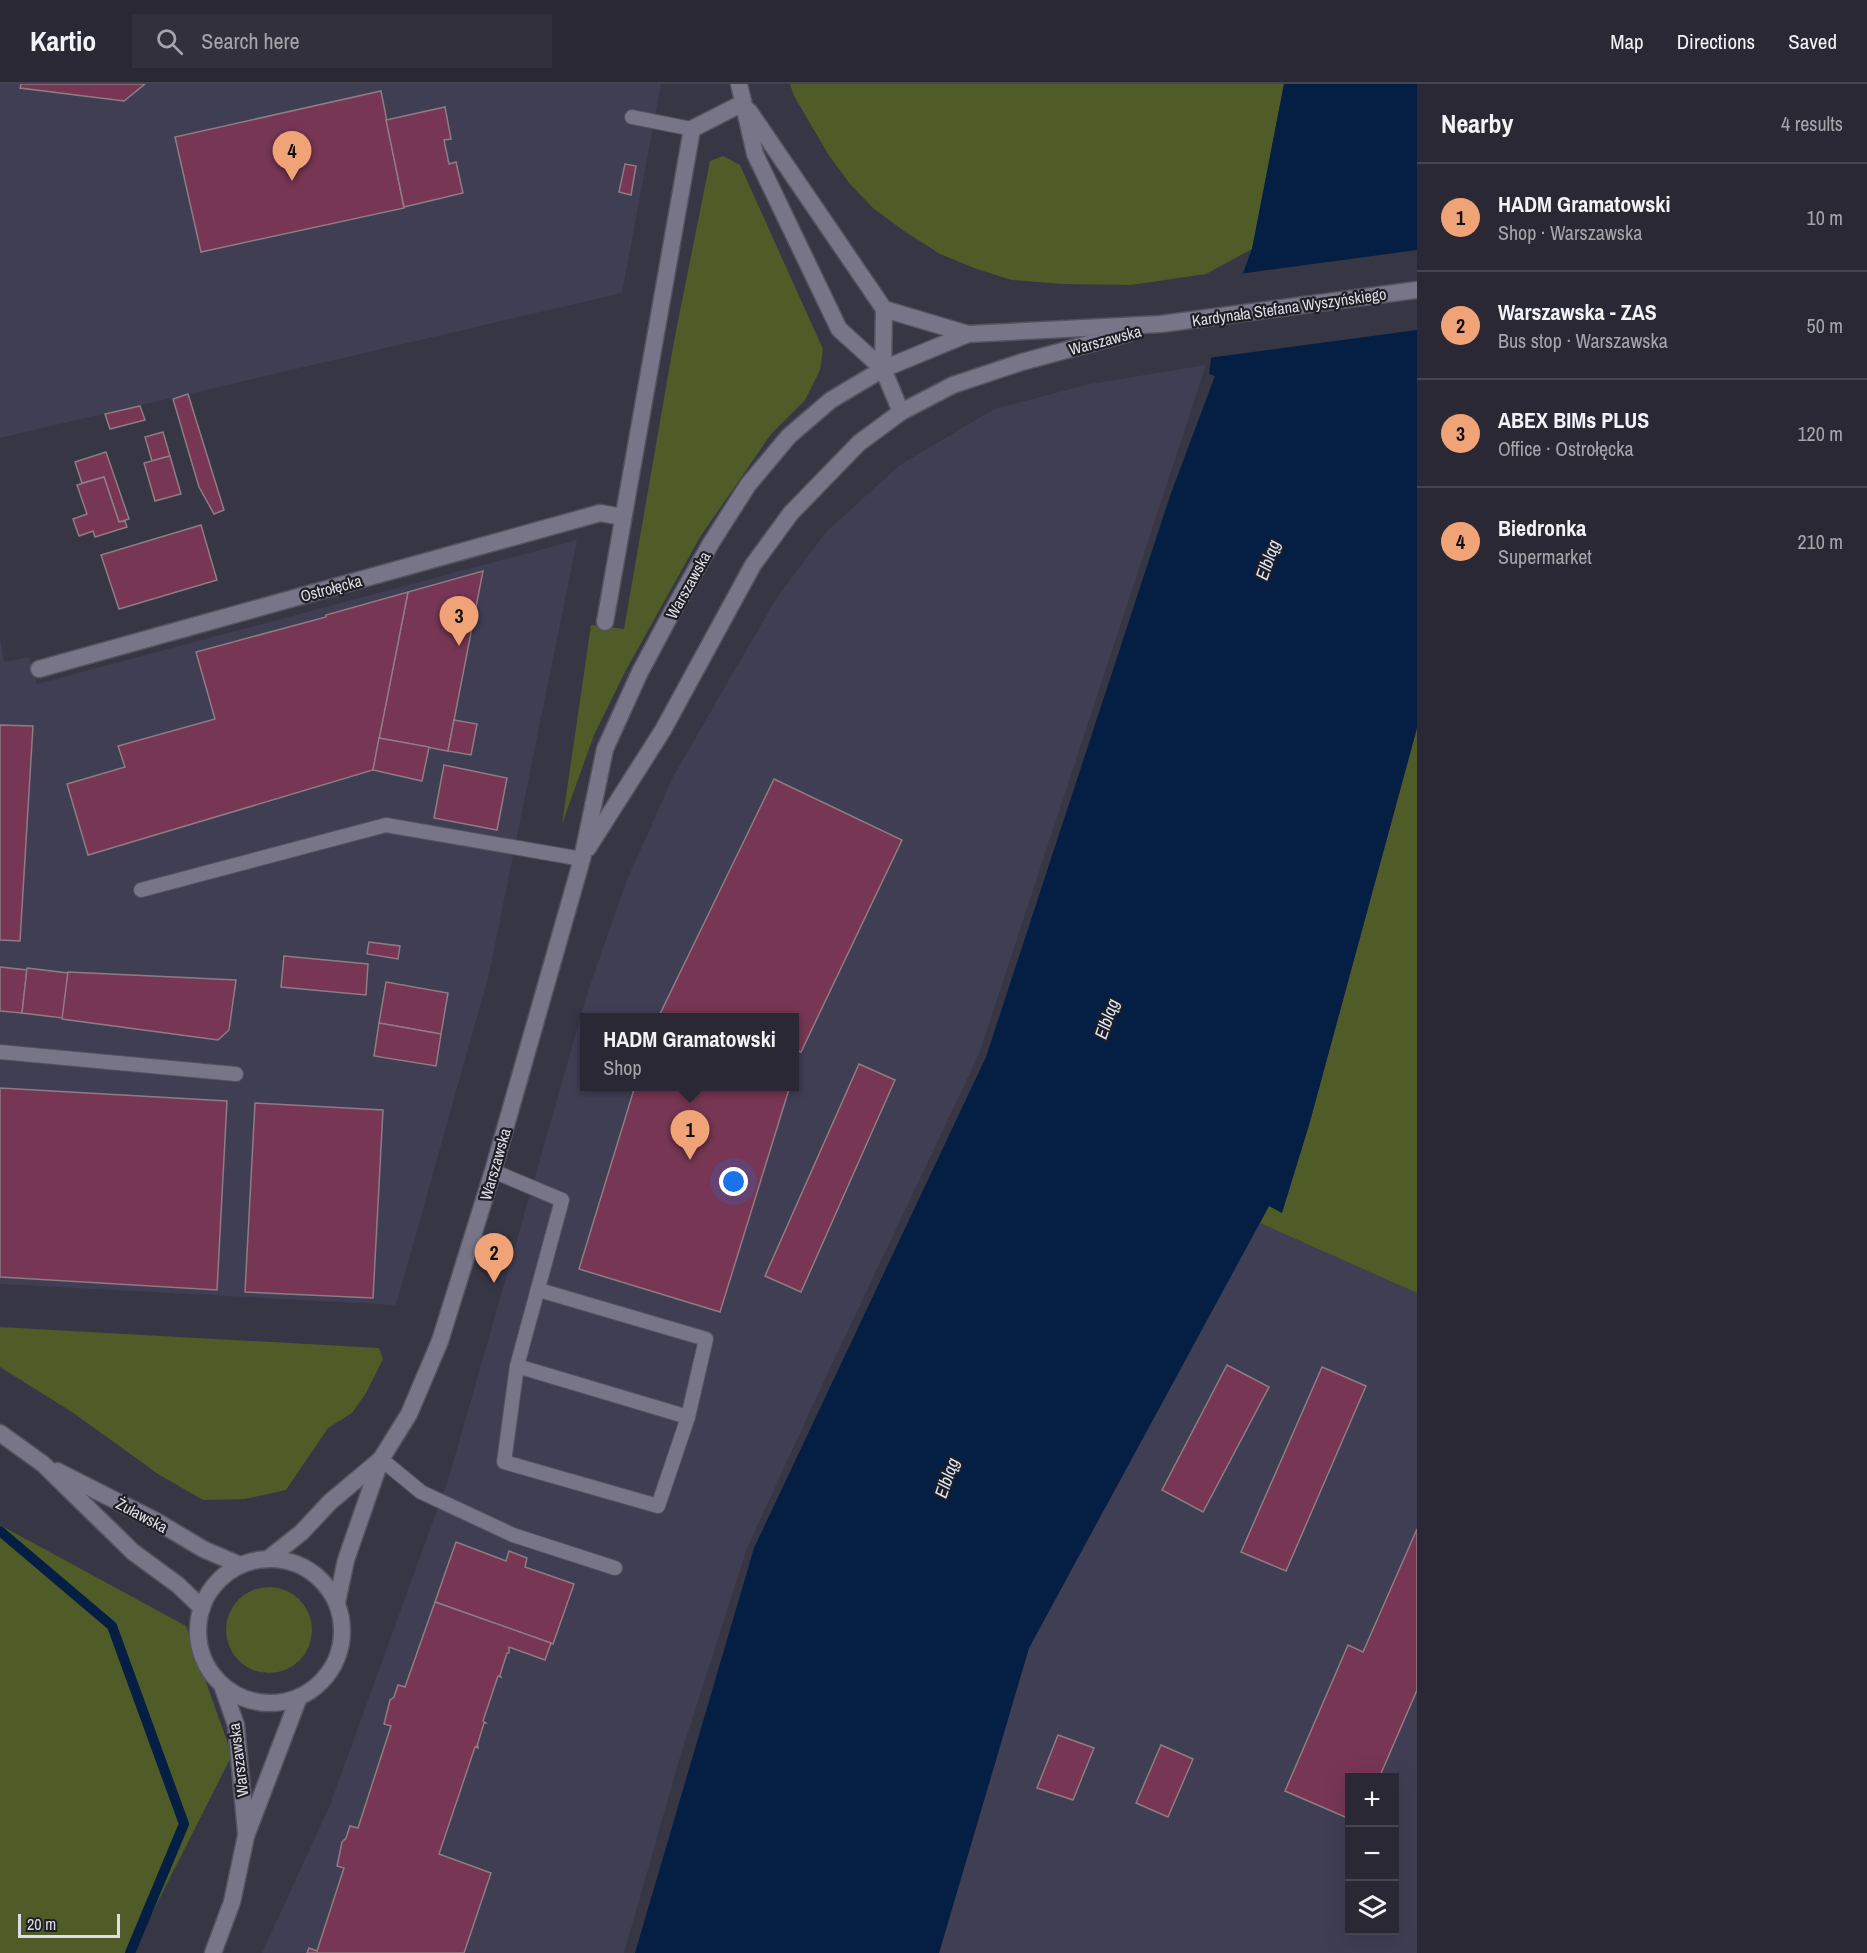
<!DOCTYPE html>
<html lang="en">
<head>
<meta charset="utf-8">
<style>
	:root { --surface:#292834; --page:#31303c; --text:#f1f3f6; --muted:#a5a6ac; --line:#45444f; --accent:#efa377 }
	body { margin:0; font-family:"Archivo Narrow",sans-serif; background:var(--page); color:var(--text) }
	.controls { position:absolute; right:18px; bottom:18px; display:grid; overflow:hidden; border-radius:0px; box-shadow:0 6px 24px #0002 }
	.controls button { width:54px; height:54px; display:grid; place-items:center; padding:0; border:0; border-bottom:2px solid var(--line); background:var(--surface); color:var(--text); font:30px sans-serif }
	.scale { position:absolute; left:18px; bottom:15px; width:102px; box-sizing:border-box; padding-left:6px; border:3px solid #dedde7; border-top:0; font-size:16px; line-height:21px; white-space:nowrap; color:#dedde7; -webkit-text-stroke:4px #1f1e25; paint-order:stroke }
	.you { position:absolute; left:734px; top:1098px; width:21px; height:21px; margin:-15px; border:4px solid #fff; border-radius:50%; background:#1a73e8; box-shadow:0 0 0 9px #1a73e833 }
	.badge { display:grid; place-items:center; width:39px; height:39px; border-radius:50%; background:var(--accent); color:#111; font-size:20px; font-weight:700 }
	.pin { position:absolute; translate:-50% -50px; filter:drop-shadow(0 2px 3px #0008) }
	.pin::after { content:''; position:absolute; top:32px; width:21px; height:18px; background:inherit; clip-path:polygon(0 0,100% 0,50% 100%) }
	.popup { position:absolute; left:580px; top:929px; width:219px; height:78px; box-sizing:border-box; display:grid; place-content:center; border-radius:0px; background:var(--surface); filter:drop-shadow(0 2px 4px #0005); font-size:20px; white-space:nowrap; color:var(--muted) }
	.popup b { font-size:22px; color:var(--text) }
	.popup::after { content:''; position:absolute; left:50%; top:100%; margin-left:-12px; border:12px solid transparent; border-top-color:var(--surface) }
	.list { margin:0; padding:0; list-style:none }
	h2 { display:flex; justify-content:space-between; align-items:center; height:78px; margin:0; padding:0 24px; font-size:26px }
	h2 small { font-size:20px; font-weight:400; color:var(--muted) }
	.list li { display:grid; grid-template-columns:39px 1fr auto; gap:18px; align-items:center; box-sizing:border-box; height:108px; padding:0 24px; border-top:2px solid var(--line) }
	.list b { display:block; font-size:22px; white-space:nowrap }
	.list p { margin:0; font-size:20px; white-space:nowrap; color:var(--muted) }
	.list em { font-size:20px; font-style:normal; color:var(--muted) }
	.icon { flex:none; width:33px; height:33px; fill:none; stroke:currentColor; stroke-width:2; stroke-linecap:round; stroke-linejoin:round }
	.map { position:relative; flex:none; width:1417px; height:1869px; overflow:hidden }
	header { display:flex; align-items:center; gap:36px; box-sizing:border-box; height:84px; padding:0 30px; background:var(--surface); border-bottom:2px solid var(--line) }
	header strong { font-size:28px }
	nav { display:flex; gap:33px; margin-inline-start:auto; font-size:21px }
	.search { width:420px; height:54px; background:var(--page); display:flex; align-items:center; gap:15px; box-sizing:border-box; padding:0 21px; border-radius:0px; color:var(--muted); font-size:22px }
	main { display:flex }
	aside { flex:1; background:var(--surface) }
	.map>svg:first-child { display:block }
	.built { fill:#403e53; fill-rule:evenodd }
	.green { fill:#4f5c28 }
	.water { fill:#041e44 }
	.pier { fill:#373645 }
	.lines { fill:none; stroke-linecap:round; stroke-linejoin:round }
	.stream { stroke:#041e44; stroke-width:10 }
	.building { fill:#773654; stroke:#8f7c83; stroke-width:1.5 }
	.service-casing { stroke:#545360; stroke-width:16 }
	.minor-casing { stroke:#545360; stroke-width:19 }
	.tertiary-casing { stroke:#545360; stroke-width:19 }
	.secondary-casing { stroke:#545360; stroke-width:19 }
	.service { stroke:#777587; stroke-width:14 }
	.minor { stroke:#777587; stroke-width:16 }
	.tertiary { stroke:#777587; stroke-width:16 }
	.secondary { stroke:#777587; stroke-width:16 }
	.labels { text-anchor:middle; stroke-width:4.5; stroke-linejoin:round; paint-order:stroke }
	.street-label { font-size:16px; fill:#dedde7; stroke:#1f1e25 }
	.water-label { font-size:18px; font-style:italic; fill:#d9e5f5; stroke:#1f1e25 }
</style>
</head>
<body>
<header>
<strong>Kartio</strong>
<div class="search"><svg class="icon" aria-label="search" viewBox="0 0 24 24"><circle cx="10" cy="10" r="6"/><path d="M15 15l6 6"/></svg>Search here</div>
<nav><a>Map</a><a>Directions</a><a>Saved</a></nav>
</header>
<main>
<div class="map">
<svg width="1417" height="1869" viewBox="0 0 1417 1869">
	<rect width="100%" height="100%" fill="#373645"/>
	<!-- built -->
	<g class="built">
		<polygon points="0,0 661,0 622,209 0,354"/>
		<path d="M1206 281 979 970 824 1297 747 1464 680 1673 624 1869H262L330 1721 449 1393 588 907 627 796 673 693 777 513 827 447 900 381 994 325 1090 300ZM585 934H795V1002H585Z"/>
		<polygon points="577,456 489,890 396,1221 0,1200 0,553 4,578 29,573 37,600"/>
		<path d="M1260 1139 1417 1209V1869H939L1029 1564ZM1350 1694H1394V1846H1350Z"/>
	</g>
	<!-- green -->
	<g class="green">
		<polygon points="790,0 1284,0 1252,165 1206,190 1131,201 1063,200 1012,196 977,185 940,170 904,147 873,124 850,100 828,70 794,12"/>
		<polygon points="723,72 740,81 823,265 820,286 805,316 771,350 700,453 626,586 594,651 562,740 591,541 624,545 674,257 710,77"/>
		<polygon points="1417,644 1417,1209 1260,1139 1269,1122 1282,1128 1309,1041"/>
		<polygon points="0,1243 379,1264 383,1275 366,1309 352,1329 328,1344 286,1406 245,1415 203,1416 158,1390 72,1328 0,1283"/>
		<polygon points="0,1441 186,1542 232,1671 132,1869 0,1869"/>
		<circle cx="269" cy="1546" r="43"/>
	</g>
	<!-- water -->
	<polygon class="water" points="1284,0 1417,0 1417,644 1309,1041 1282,1129 1269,1122 1029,1564 939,1869 635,1869 754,1464 986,973 1170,412 1215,292 1209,290 1211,274 1252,165"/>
	<!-- pier -->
	<polygon class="pier" points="1417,166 1417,246 1208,274 1239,190"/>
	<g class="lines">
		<!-- stream -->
		<polyline class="stream" points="0,1447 112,1542 184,1740 130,1869"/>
	</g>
	<!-- building -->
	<g class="building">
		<polygon points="21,0 145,0 124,17 20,4"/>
		<polygon points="381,7 404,124 201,168 175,53"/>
		<polygon points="445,23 451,55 444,56 449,80 456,78 463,109 404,123 386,36"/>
		<polygon points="625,80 636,82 631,111 619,108"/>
		<polygon points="188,310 224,426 214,430 199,403 173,315"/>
		<polygon points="140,322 145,336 110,345 105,330"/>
		<polygon points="163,348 170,372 152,377 145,353"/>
		<polygon points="106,368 129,435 119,438 104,393 82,399 75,378"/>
		<polygon points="170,372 181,410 155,417 144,379"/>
		<polygon points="104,393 119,438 125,437 127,443 95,453 93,447 79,452 73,435 87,430 77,401"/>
		<polygon points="201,441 217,496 119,525 101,471"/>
		<polygon points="483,487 448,667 379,654 408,508"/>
		<polygon points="408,508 373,686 88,771 67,700 125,683 118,662 215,635 196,568 326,533 326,531"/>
		<polygon points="454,636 477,640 471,671 448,667"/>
		<polygon points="0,641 33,642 20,857 0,856"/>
		<polygon points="379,654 429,663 422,697 373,686"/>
		<polygon points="444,681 507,694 497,746 434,734"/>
		<polygon points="774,695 902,756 801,968 795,966 795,934 658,934"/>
		<polygon points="369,858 400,862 398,875 367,870"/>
		<polygon points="284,872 368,880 366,911 281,903"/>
		<polygon points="0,883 27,886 22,929 0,927"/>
		<polygon points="27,884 68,889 63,934 22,929"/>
		<polygon points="68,888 236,896 229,946 218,956 62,935"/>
		<polygon points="386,898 448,909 441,950 379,939"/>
		<polygon points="379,939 441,950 436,982 374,972"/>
		<polygon points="859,980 895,996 801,1208 765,1192"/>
		<polygon points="635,1002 790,1002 720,1228 579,1185"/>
		<polygon points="0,1004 227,1017 217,1206 0,1193"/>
		<polygon points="255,1019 383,1026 373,1214 245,1208"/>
		<polygon points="1227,1281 1269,1303 1203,1428 1162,1406"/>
		<polygon points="1322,1283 1366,1302 1286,1487 1241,1468"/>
		<polygon points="1417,1445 1417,1606 1379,1694 1350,1694 1350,1735 1285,1707 1348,1561 1363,1568"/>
		<polygon points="456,1458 506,1477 509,1467 527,1474 525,1483 574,1500 553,1560 435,1518"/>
		<polygon points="435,1518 551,1559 545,1576 509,1563 509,1569 507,1569 500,1591 501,1593 498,1592 483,1637 486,1639 484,1639 477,1662 478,1662 478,1664 475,1663 439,1770 491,1789 464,1869 307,1869 309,1864 317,1867 344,1784 337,1782 342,1758 346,1754 350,1742 358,1744 391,1642 384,1640 390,1616 394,1613 398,1601 405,1603"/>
		<polygon points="1058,1651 1094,1664 1073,1716 1037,1704"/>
		<polygon points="1161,1661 1193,1675 1168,1733 1136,1719"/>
	</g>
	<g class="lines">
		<defs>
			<g id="service">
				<polyline points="632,33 692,45"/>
				<polyline points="141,806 386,741 582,775"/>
				<polyline points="0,968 236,990"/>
				<polyline points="493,1087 562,1116 517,1282 504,1378 658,1422 688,1333 706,1255 539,1206"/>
				<polyline points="517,1282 688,1333"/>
				<polyline points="381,1375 421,1408 513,1451 615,1484"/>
			</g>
			<g id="minor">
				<polyline points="605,538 692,45 743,19"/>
				<polyline points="39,585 600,429 623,433"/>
			</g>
			<g id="tertiary">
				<polyline points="739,0 755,70 839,245 883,285 901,328"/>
				<polyline points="749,27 884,225 883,285"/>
				<polyline points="884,225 968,250"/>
				<polyline points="0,1349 43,1380 133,1468 178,1501 202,1524"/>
				<polyline points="57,1387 156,1437 203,1465 240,1481"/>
			</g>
			<g id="secondary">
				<polyline points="588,764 663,646 753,481 791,429 859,359 901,328 953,301 1022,278 1129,249"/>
				<polyline points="268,1475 302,1448 330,1418 380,1376"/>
				<circle cx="270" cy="1547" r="72"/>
				<polyline points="337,1518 346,1476 381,1375 409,1330 440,1257 493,1087 582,775 605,665 640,588 672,528 711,459 748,401 789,352 831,316 883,285 968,250 1161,240 1417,206"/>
				<polyline points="222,1601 236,1641 246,1748"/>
				<polyline points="213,1869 232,1818 246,1752 299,1613"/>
			</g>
		</defs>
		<!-- service casing -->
		<use href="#service" class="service-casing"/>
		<!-- minor casing -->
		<use href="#minor" class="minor-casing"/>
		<!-- tertiary casing -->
		<use href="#tertiary" class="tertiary-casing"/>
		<!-- secondary casing -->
		<use href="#secondary" class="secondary-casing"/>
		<!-- service -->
		<use href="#service" class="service"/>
		<!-- minor -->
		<use href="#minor" class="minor"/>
		<!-- tertiary -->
		<use href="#tertiary" class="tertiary"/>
		<!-- secondary -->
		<use href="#secondary" class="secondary"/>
	</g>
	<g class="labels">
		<!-- street labels -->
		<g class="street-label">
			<text transform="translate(1289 223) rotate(-8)" y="6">Kardynała Stefana Wyszyńskiego</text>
			<text transform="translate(1105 256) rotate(-15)" y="6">Warszawska</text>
			<text transform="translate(688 501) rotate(-61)" y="6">Warszawska</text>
			<text transform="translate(331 504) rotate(-15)" y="6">Ostrołęcka</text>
			<text transform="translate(495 1080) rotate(-74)" y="6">Warszawska</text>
			<text transform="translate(142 1431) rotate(28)" y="6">Żuławska</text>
			<text transform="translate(238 1676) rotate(-97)" y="6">Warszawska</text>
		</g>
		<!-- water labels -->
		<g class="water-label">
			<text transform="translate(1268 476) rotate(-71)" y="6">Elbląg</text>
			<text transform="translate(1107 935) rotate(-71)" y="6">Elbląg</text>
			<text transform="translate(947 1394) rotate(-71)" y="6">Elbląg</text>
		</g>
	</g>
</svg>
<div class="controls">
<button>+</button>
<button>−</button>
<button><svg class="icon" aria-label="layers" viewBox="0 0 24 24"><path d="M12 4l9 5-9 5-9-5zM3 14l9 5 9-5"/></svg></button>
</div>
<div class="scale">20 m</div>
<div class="you"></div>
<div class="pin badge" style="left:690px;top:1076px">1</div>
<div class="popup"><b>HADM Gramatowski</b>Shop</div>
<div class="pin badge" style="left:494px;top:1199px">2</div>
<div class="pin badge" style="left:459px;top:562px">3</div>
<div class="pin badge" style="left:292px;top:97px">4</div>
</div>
<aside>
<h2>Nearby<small>4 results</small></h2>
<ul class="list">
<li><span class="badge">1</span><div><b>HADM Gramatowski</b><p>Shop · Warszawska</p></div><em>10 m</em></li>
<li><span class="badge">2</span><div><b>Warszawska - ZAS</b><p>Bus stop · Warszawska</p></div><em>50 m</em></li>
<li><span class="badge">3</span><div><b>ABEX BIMs PLUS</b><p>Office · Ostrołęcka</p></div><em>120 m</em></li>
<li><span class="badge">4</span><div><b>Biedronka</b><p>Supermarket</p></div><em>210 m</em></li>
</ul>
</aside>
</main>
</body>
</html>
